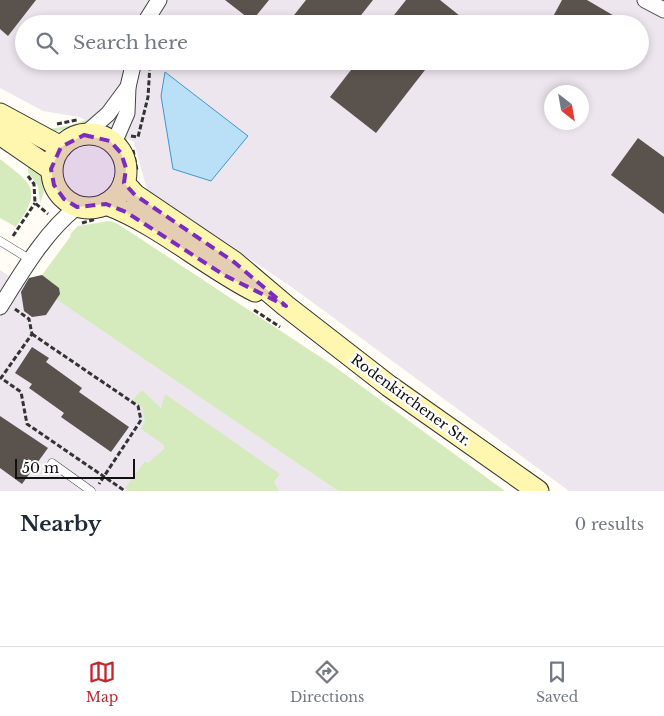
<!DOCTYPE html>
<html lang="en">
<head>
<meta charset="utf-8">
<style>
	:root { --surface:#fff; --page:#f6f6f7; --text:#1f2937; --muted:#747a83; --line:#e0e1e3; --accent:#c4262e }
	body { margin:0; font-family:"Libre Baskerville",serif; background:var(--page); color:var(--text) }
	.compass { position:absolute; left:544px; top:85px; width:45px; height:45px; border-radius:50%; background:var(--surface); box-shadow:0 2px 8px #0003; rotate:149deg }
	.scale { position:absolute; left:15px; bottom:12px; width:120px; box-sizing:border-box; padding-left:5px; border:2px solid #111; border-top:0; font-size:14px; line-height:18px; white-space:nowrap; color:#111; -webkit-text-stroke:4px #fff; paint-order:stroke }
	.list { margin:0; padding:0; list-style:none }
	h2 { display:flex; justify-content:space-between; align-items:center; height:65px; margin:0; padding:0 20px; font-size:21px }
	h2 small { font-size:16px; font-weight:400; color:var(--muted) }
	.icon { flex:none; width:28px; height:28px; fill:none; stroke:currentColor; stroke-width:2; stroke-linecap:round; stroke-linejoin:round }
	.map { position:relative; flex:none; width:664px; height:491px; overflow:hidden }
	.search { position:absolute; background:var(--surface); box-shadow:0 2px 8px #0003; left:15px; right:15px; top:15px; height:55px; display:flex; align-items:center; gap:12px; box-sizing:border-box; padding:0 18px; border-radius:28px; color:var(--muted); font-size:19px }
	.sheet { height:155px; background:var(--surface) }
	nav { display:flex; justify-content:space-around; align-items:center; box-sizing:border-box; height:70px; border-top:1px solid var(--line); background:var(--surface); font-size:14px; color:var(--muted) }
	nav a { display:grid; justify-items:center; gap:2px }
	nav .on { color:var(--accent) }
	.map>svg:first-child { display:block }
	.industrial { fill:#eee6ef; fill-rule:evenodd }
	.green { fill:#d5ebbd }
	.water { fill:#b9e0f7; stroke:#3f96cf }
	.building { fill:#5a524d }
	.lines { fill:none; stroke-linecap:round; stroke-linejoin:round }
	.lane-casing { stroke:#444; stroke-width:9 }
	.street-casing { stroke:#444; stroke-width:17 }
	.secondary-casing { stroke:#333; stroke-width:23 }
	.path { stroke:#333; stroke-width:3; stroke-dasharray:5 2.5; stroke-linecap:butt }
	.lane { stroke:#fff; stroke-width:8 }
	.street { stroke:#fff; stroke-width:15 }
	.secondary { stroke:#fff6b0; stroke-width:21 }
	.marked { fill:#7b2cbf; fill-opacity:0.2; stroke:#7b2cbf; stroke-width:4; stroke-dasharray:10 6; stroke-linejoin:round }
	.labels { text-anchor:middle; stroke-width:5; stroke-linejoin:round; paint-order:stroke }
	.street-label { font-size:14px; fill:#111; stroke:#fff }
</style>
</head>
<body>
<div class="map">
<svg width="664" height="491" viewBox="0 0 664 491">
	<rect width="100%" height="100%" fill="#fffdf5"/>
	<!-- industrial -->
	<g class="industrial">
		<path d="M0 0H664V491H569L293 288 147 190 134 142 79 117 43 111 0 88ZM24 24H640V61H24ZM552 92H582V122H552Z"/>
		<polygon points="0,270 23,285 28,278 42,275 59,288 57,299 338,491 0,491"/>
	</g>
	<!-- green -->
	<g class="green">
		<polygon points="92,118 89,124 52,132 49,129 68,126"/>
		<path d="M125 131 127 133V147L137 183C126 170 122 148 125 131Z"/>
		<path d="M0 159C33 185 43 189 16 227L0 218Z"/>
		<polygon points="28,164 42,175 44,192 40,203 38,186 28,172"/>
		<polygon points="110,221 118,224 331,364 505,491 338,491 56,299 42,275 70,237 71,233 78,226"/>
		<polygon points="142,390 161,408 165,394 280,474 274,482 279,491 129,491 125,488 145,461 148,463 164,449 164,445 141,429 145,422 142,407 132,400"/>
	</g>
	<!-- water -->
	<polygon class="water" points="165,72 248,136 211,181 173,169 161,96"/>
	<!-- building -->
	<g class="building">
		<polygon points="0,0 36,0 8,36 0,29"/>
		<polygon points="225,0 269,0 252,21"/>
		<polygon points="306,0 373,0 354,24 287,24"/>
		<polygon points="406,0 440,0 470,24 387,24"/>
		<polygon points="562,0 587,0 628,24 549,24"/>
		<polygon points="358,61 432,61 376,133 330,97"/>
		<polygon points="638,138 664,157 664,214 611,175"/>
		<polygon points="42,275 59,288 60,294 46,315 32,317 24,311 21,292 29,278"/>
		<polygon points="32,347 49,358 46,362 82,388 79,392 129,427 111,452 61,417 64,413 29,388 32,384 15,373"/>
		<polygon points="0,416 48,448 22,484 0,468"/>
	</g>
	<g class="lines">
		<defs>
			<g id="lane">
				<polyline points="0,241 31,260"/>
				<polyline points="52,463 91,491"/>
			</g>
			<g id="street">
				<polyline points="645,0 664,10"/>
				<polyline points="144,24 159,0"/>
				<polyline points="84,135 108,114 128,87"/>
				<polyline points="117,147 114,143 127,113 128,87 134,61"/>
				<path d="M0 307C22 272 45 232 77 207"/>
			</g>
			<g id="secondary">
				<polyline points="0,114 61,147"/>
				<polyline points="0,134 51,169"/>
				<circle cx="89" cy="171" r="37"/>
				<polyline points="124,183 135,195 234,262 286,306 389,386 538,491"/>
				<path d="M106 204C159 224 204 265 255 291"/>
			</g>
		</defs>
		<!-- lane casing -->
		<use href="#lane" class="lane-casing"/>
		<!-- street casing -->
		<use href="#street" class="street-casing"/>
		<!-- secondary casing -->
		<use href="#secondary" class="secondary-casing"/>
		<!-- path -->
		<g class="path">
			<polyline points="57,124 77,120"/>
			<polyline points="131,136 138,137 148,97 150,64"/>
			<polyline points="133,150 137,170"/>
			<polyline points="28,176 34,184 35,203 48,214"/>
			<polyline points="82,223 96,219"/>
			<polyline points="13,236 35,203"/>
			<polyline points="15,309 29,319 32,334 1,378 21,392 27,424 125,491"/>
			<polyline points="254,310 280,327"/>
			<polyline points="32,334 138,406 141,420 99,484"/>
		</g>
		<!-- lane -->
		<use href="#lane" class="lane"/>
		<!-- street -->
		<use href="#street" class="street"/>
		<!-- secondary -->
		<use href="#secondary" class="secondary"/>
	</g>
	<!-- marked area -->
	<path class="marked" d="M84 135 110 141 121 153 126 168 124 183 135 195 234 262 286 306 224 275 126 212 106 204 77 207 64 199 54 185 51 169 61 147Z"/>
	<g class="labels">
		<!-- street labels -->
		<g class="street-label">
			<text transform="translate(411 400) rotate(36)" y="5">Rodenkirchener Str.</text>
		</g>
	</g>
</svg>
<svg class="compass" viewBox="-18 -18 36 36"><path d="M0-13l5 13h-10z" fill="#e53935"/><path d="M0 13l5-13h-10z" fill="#747a83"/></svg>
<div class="scale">50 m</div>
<div class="search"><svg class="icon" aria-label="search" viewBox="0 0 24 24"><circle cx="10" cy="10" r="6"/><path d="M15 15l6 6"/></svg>Search here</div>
</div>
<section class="sheet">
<h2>Nearby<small>0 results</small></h2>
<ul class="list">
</ul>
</section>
<nav>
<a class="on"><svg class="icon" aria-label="map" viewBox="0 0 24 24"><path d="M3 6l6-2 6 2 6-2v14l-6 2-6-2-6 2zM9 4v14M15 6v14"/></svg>Map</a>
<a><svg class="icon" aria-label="directions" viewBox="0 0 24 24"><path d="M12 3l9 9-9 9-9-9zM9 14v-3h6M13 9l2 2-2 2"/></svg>Directions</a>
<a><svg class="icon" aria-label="saved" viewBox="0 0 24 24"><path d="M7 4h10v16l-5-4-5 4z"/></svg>Saved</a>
</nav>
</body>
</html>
